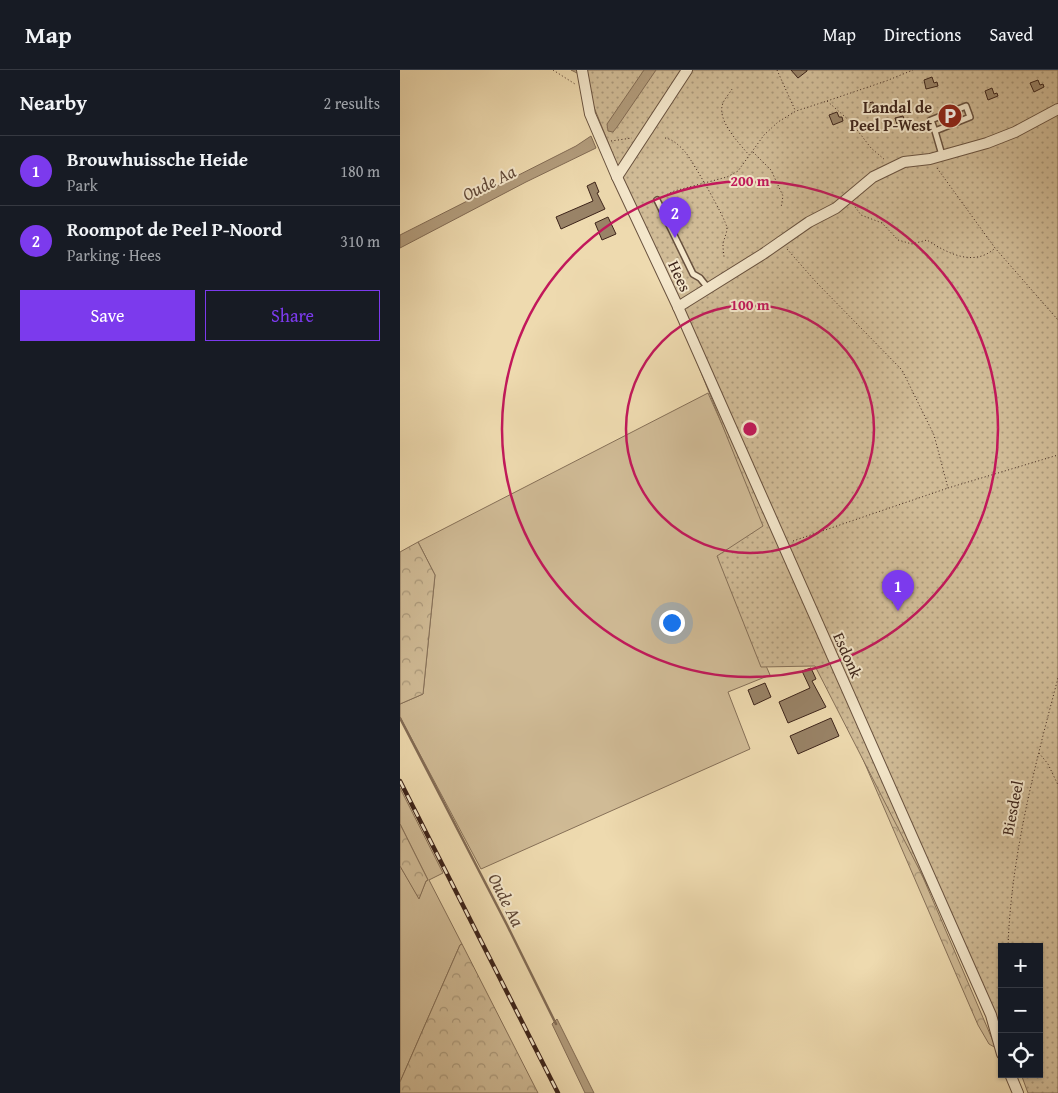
<!DOCTYPE html>
<html lang="en">
<head>
<meta charset="utf-8">
<style>
	:root { --surface:#171b24; --page:#242831; --text:#f1f3f6; --muted:#9ea1a6; --line:#363941; --accent:#7c3aed }
	body { margin:0; font-family:"Gentium Book Plus",serif; background:var(--page); color:var(--text) }
	.controls { position:absolute; right:15px; bottom:15px; display:grid; overflow:hidden; border-radius:0px; box-shadow:0 1px 4px #0004 }
	.controls button { width:45px; height:45px; display:grid; place-items:center; padding:0; border:0; border-bottom:1px solid var(--line); background:var(--surface); color:var(--text); font:25px sans-serif }
	.you { position:absolute; left:271px; top:552px; width:18px; height:18px; margin:-12px; border:4px solid #fff; border-radius:50%; background:#1a73e8; box-shadow:0 0 0 8px #1a73e833 }
	.badge { display:grid; place-items:center; width:32px; height:32px; border-radius:50%; background:var(--accent); color:#fff; font-size:16px; font-weight:700 }
	.pin { position:absolute; translate:-50% -41px; filter:drop-shadow(0 1px 2px #0008) }
	.pin::after { content:''; position:absolute; top:26px; width:18px; height:15px; background:inherit; clip-path:polygon(0 0,100% 0,50% 100%) }
	.list { margin:0; padding:0; list-style:none }
	h2 { display:flex; justify-content:space-between; align-items:center; height:65px; margin:0; padding:0 20px; font-size:21px }
	h2 small { font-size:16px; font-weight:400; color:var(--muted) }
	.list li { display:grid; grid-template-columns:32px 1fr auto; gap:15px; align-items:center; box-sizing:border-box; height:70px; padding:0 20px; border-top:1px solid var(--line) }
	.list b { display:block; font-size:19px; white-space:nowrap }
	.list p { margin:0; font-size:16px; white-space:nowrap; color:var(--muted) }
	.list em { font-size:16px; font-style:normal; color:var(--muted) }
	.actions { display:flex; gap:10px; padding:15px 20px }
	.actions a { flex:1; padding:11px 0; border:1px solid var(--accent); border-radius:0px; text-align:center; font-size:18px; color:var(--accent) }
	.actions .main { background:var(--accent); color:#fff }
	.icon { flex:none; width:28px; height:28px; fill:none; stroke:currentColor; stroke-width:2; stroke-linecap:round; stroke-linejoin:round }
	.map { position:relative; flex:none; width:658px; height:1023px; overflow:hidden }
	header { display:flex; align-items:center; gap:30px; box-sizing:border-box; height:70px; padding:0 25px; background:var(--surface); border-bottom:1px solid var(--line) }
	header strong { font-size:24px }
	nav { display:flex; gap:28px; margin-inline-start:auto; font-size:18px }
	main { display:flex }
	aside { flex:1; background:var(--surface) }
	.map>svg:first-child { display:block }
	.green { fill:#d0bb96; stroke:#867058 }
	.forest { fill:url(#forest-crowns); stroke:#867058 }
	.park { fill:url(#park-dots); stroke:#867058 }
	.water { fill:#b29c7c; stroke:#836c55 }
	.lines { fill:none; stroke-linecap:round; stroke-linejoin:round }
	.stream { stroke:#836c55; stroke-width:2.5 }
	.building { fill:#998367; stroke:#3d241a }
	.lane-casing { stroke:#69523f; stroke-width:8 }
	.street-casing { stroke:#69523f; stroke-width:12 }
	.path { stroke:#3d241a; stroke-width:1; stroke-dasharray:1 2.5; stroke-linecap:butt }
	.lane { stroke:#f4e7cb; stroke-width:5 }
	.street { stroke:#f4e7cb; stroke-width:10 }
	.rail-casing { stroke:#3d241a; stroke-width:4.5 }
	.rail { stroke:#f4e7cb; stroke-width:2.5; stroke-dasharray:8; stroke-linecap:butt }
	.ring { fill:none; stroke:#c2185b; stroke-width:2.5 }
	.labels { text-anchor:middle; stroke-width:4; stroke-linejoin:round; paint-order:stroke }
	.poi-label { font-size:16px; font-weight:bold; fill:#3d241a; stroke:#f4e7cb; text-anchor:end }
	.street-label { font-size:16px; fill:#3d241a; stroke:#f4e7cb }
	.water-label { font-size:18px; font-style:italic; fill:#604837; stroke:#f4e7cb }
	.centre { fill:#c2185b; stroke:#f4e7cb; stroke-width:2.5 }
	.ring-label { font-size:15px; text-anchor:middle; font-weight:bold; fill:#c2185b; stroke:#f4e7cb; stroke-width:4; stroke-linejoin:round; paint-order:stroke }
</style>
</head>
<body>
<header>
<strong>Map</strong>
<nav><a>Map</a><a>Directions</a><a>Saved</a></nav>
</header>
<main>
<aside>
<h2>Nearby<small>2 results</small></h2>
<ul class="list">
<li><span class="badge">1</span><div><b>Brouwhuissche Heide</b><p>Park</p></div><em>180 m</em></li>
<li><span class="badge">2</span><div><b>Roompot de Peel P-Noord</b><p>Parking · Hees</p></div><em>310 m</em></li>
</ul>
<div class="actions"><a class="main">Save</a><a>Share</a></div>
</aside>
<div class="map">
<svg width="658" height="1023" viewBox="0 0 658 1023">
	<defs>
		<pattern id="forest-crowns" width="20" height="18" patternUnits="userSpaceOnUse" patternTransform="scale(1.25)"><rect width="20" height="18" fill="#d0bb96"/><path d="M2 6a3 3 0 1 1 6 0M12 15a3 3 0 1 1 6 0" fill="none" stroke="#aa987a"/></pattern>
		<pattern id="park-dots" width="8" height="8" patternUnits="userSpaceOnUse" patternTransform="scale(1.25)"><rect width="8" height="8" fill="#d0bb96"/><path d="M2 2h.1M6 6h.1" fill="none" stroke="#aa987a" stroke-width="1.8" stroke-linecap="round"/></pattern>
	</defs>
	<rect width="100%" height="100%" fill="#eedaaf"/>
	<filter id="stains"><feTurbulence type="fractalNoise" baseFrequency=".004" numOctaves="4"/><feColorMatrix values="0 0 0 0 .2 0 0 0 0 .09 0 0 0 0 .02 0 0 0 .5 -.17"/></filter>
	<radialGradient id="worn" r=".72"><stop offset=".6" stop-color="#630" stop-opacity="0"/><stop offset="1" stop-color="#630" stop-opacity=".3"/></radialGradient>
	<!-- green -->
	<g class="green">
		<polygon points="308,323 372,466 334,521 370,605 328,622 350,679 81,799 0,647 0,634 23,624 35,505 18,472"/>
		<polygon points="0,718 43,803 29,810 62,874 60,875 0,1012 0,796 19,828 26,811 28,810 0,754"/>
	</g>
	<!-- forest -->
	<g class="forest">
		<polygon points="18,472 35,505 23,624 0,634 0,482"/>
		<polygon points="466,674 596,978 589,974 578,955 459,680"/>
		<polygon points="0,754 28,810 26,811 19,829 0,796"/>
		<polygon points="62,874 138,1023 0,1023 0,1012 60,875"/>
	</g>
	<!-- park -->
	<polygon class="park" points="171,0 658,0 658,1023 628,1023 621,1004 639,1004 639,877 602,877 602,961 415,596 361,597 317,486 363,456 181,5"/>
	<!-- water -->
	<g class="water">
		<polygon points="244,0 256,0 217,57 213,62 208,61 207,54"/>
		<polygon points="191,66 196,78 126,112 0,178 0,165 176,76"/>
		<polygon points="157,949 194,1023 185,1023 152,954"/>
	</g>
	<g class="lines">
		<!-- stream -->
		<polyline class="stream" points="0,648 107,855 156,954"/>
	</g>
	<!-- building -->
	<g class="building">
		<polygon points="391,0 407,0 407,1 398,8"/>
		<polygon points="532,7 534,13 537,12 538,16 526,19 524,10"/>
		<polygon points="638,10 640,15 643,14 644,17 634,22 630,13"/>
		<polygon points="592,18 594,24 597,23 598,26 588,30 585,21"/>
		<polygon points="473,32 474,37 477,36 478,40 467,43 464,34"/>
		<polygon points="437,42 439,47 442,47 443,51 433,55 429,45"/>
		<polygon points="503,46 505,51 508,50 509,54 498,58 495,48"/>
		<polygon points="195,112 199,122 197,123 205,139 161,159 156,147 193,131 187,116"/>
		<polygon points="208,147 216,164 202,170 195,153"/>
		<polygon points="411,598 416,609 412,611 426,637 388,653 379,632 410,618 402,601"/>
		<polygon points="365,613 371,627 354,635 348,620"/>
		<polygon points="431,648 439,666 398,684 390,666"/>
	</g>
	<g class="lines">
		<defs>
			<g id="lane">
				<polyline points="535,61 531,50 566,36 570,47 535,61 542,85"/>
				<polyline points="257,130 293,204 300,208 308,218"/>
			</g>
			<g id="street">
				<polyline points="182,0 190,44 217,107 278,237 591,945 602,984"/>
				<polyline points="217,107 287,0"/>
				<polyline points="278,237 363,184 409,152 436,138 473,107 504,92 530,89 587,73 615,62 658,39"/>
				<polyline points="610,1004 618,1023"/>
			</g>
		</defs>
		<!-- lane casing -->
		<use href="#lane" class="lane-casing"/>
		<!-- street casing -->
		<use href="#street" class="street-casing"/>
		<!-- path -->
		<g class="path">
			<polyline points="153,0 175,14"/>
			<polyline points="377,0 395,40"/>
			<path d="M332 19C330 23 325 28 323 33 316 50 339 73 349 85"/>
			<polyline points="427,31 486,11 513,0"/>
			<path d="M265 68C273 69 281 77 286 83 293 92 326 149 327 158 327 164 323 170 323 176 323 180 324 184 324 188"/>
			<polyline points="211,71 232,68"/>
			<polyline points="353,82 371,100 383,126 381,138"/>
			<polyline points="537,98 595,178 658,250"/>
			<polyline points="264,126 274,121 327,107 338,101 364,65 378,52 396,41 427,31 451,52 471,78 485,90"/>
			<path d="M453 134 461 145 482 153 498 170 512 174 527 170C547 183 573 197 594 179"/>
			<polyline points="387,179 416,212 502,300 534,365 548,418 658,385"/>
			<polyline points="393,471 548,418"/>
			<polyline points="639,683 648,694 658,715"/>
			<path d="M608 877C611 786 635 695 658 608"/>
			<polyline points="599,937 602,928"/>
		</g>
		<!-- lane -->
		<use href="#lane" class="lane"/>
		<!-- street -->
		<use href="#street" class="street"/>
		<defs>
			<polyline id="rail" points="0,711 158,1023"/>
		</defs>
		<!-- rail casing -->
		<use href="#rail" class="rail-casing"/>
		<!-- rail -->
		<use href="#rail" class="rail"/>
	</g>
	<!-- distance rings -->
	<g class="ring">
		<circle cx="350" cy="359" r="124"/>
		<circle cx="350" cy="359" r="248"/>
	</g>
	<!-- icons -->
	<defs>
		<symbol id="parking-disc" viewBox="-11 -11 22 22"><circle r="9.5" fill="#8f2418" stroke="#f4e7cb"/><path d="M-3.5-5.5H1a3.5 3.5 0 0 1 0 7H-1V5.5H-3.5ZM-1-3.4V-.6H.8a1.4 1.4 0 0 0 0-2.8Z" fill="#fff"/></symbol>
	</defs>
	<g fill-rule="evenodd">
		<use href="#parking-disc" x="536" y="32" width="28" height="28"/>
	</g>
	<g class="labels">
		<!-- poi labels -->
		<g class="poi-label">
			<text x="532" y="43">Landal de<tspan x="532" dy="18">Peel P-West</tspan></text>
		</g>
		<!-- street labels -->
		<g class="street-label">
			<text transform="translate(280 206) rotate(65)" y="6">Hees</text>
			<text transform="translate(448 585) rotate(66)" y="6">Esdonk</text>
			<text transform="translate(612 738) rotate(-79)" y="6">Biesdeel</text>
		</g>
		<!-- water labels -->
		<g class="water-label">
			<text transform="translate(89 113) rotate(-27)" y="6">Oude Aa</text>
			<text transform="translate(106 830) rotate(63)" y="6">Oude Aa</text>
		</g>
	</g>
	<circle cx="350" cy="359" r="8" class="centre"/>
	<g class="ring-label">
		<text x="350" y="116">200 m</text>
		<text x="350" y="240">100 m</text>
	</g>
	<rect width="100%" height="100%" filter="url(#stains)"/>
	<rect width="100%" height="100%" fill="url(#worn)"/>
</svg>
<div class="controls">
<button>+</button>
<button>−</button>
<button><svg class="icon" aria-label="locate" viewBox="0 0 24 24"><circle cx="12" cy="12" r="6"/><path d="M12 2v4M12 18v4M2 12h4M18 12h4"/></svg></button>
</div>
<div class="you"></div>
<div class="pin badge" style="left:498px;top:541px">1</div>
<div class="pin badge" style="left:275px;top:168px">2</div>
</div>
</main>
</body>
</html>
